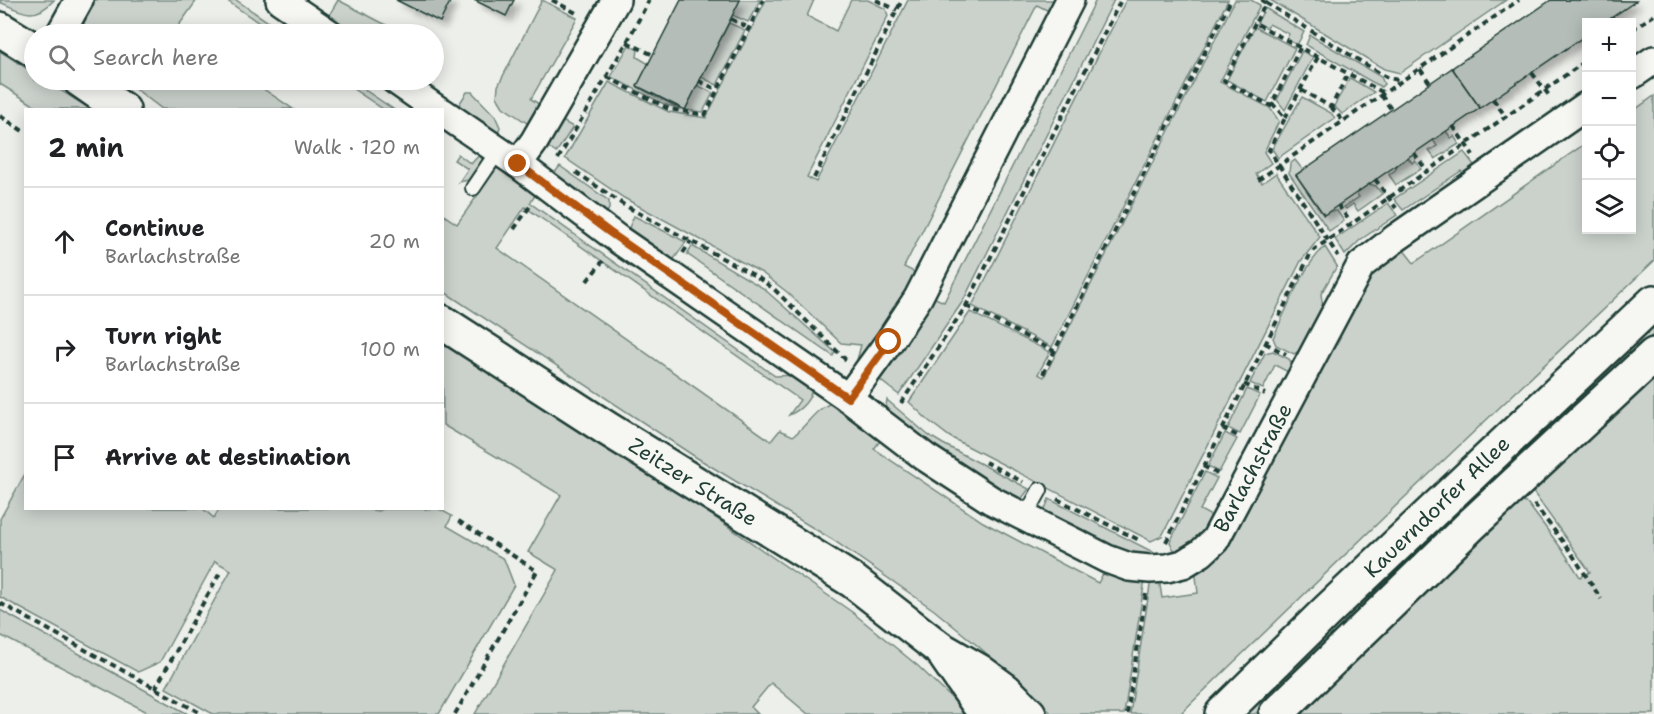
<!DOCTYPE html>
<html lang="en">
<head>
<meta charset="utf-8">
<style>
	:root { --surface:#fff; --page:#f6f6f6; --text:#202124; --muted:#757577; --line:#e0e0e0 }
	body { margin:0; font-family:"Shantell Sans",sans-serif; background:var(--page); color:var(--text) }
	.controls { position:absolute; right:18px; top:18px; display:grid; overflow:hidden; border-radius:0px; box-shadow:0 3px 15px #0003 }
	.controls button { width:54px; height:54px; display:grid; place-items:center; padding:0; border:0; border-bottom:2px solid var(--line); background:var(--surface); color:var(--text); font:30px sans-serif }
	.stop { position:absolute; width:18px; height:18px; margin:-14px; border:4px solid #b45309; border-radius:50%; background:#fff }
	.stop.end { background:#b45309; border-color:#fff; box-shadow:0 2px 6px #0008 }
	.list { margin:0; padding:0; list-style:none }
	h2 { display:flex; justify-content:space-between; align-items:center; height:78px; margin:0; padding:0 24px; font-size:26px }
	h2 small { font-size:20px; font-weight:400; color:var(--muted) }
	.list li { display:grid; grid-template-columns:39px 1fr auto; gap:18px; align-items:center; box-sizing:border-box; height:108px; padding:0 24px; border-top:2px solid var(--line) }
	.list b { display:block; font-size:22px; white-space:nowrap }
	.list p { margin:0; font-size:20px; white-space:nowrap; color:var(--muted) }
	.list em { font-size:20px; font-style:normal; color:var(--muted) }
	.icon { flex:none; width:33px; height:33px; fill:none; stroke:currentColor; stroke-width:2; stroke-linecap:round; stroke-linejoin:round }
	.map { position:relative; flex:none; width:1654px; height:714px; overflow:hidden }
	.search { position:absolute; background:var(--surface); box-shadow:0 3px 15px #0003; left:24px; top:24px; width:420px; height:66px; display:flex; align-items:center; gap:15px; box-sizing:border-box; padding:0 21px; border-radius:33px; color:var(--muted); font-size:22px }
	.panel { position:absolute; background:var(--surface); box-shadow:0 3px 15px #0003; left:24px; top:108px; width:420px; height:402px; border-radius:0px }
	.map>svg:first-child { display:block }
	.green { fill:#cbd2cc; stroke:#758880; stroke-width:1.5 }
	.building { fill:#b4bdb8; stroke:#1f3d34; stroke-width:1.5; filter:url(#shadow) }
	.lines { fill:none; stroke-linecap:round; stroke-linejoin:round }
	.lane-casing { stroke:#1f3d34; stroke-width:18 }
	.street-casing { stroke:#1f3d34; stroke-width:32 }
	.primary-casing { stroke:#1f3d34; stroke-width:38 }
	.path { stroke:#1f3d34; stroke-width:4; stroke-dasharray:6 4.5; stroke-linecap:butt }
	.lane { stroke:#f6f6f2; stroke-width:14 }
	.street { stroke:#f6f6f2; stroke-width:27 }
	.primary { stroke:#f6f6f2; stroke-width:33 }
	.route { stroke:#b45309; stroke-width:8 }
	.labels { text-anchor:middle; stroke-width:5; stroke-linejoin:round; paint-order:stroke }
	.street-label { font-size:21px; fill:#1f3d34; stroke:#f6f6f2 }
</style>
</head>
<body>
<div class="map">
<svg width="1654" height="714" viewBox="0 0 1654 714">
	<defs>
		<filter id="shadow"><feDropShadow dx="5.5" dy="5.5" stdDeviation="3" flood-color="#0004"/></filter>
	</defs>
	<rect width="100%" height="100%" fill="#edefea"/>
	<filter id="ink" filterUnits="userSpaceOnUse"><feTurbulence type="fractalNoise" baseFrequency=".0167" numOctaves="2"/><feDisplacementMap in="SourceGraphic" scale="12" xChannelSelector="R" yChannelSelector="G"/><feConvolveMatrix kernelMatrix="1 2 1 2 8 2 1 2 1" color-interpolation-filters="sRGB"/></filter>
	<g filter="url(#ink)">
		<!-- green -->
		<g class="green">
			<path d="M0 0H54C35 21 23 13 0 2Z"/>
			<polygon points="93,0 197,0 177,28 185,34 84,34 84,23"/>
			<polygon points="226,0 236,0 286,34 275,34"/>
			<polygon points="338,0 396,30 393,34 349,34 327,19"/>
			<polygon points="542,0 577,18 531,99 545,108 533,127 503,107 497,97 498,86"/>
			<polygon points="740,0 760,0 748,22 732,15"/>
			<polygon points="766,0 814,0 807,16 836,31 851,0 868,0 886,9 888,16 807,177 816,182 908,0 1055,0 1053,13 1037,5 904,267 920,275 860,365 857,360 861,345 841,343 787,292 762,273 624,198 565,158 609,82 669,112 706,118"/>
			<polygon points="1096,0 1114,0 963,301 899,395 876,377 931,296 944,302"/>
			<polygon points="1126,0 1228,0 1052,347 972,306"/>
			<polygon points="1235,0 1251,0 1260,5 1220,82 1270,108 1279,121 1264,152 1271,163 1256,174 1262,183 1276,173 1320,237 1301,261 1162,536 1151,541 950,437 929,421 909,402 970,312 1050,352 1038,374 1044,377"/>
			<polygon points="1270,0 1506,0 1400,73 1384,69"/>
			<polygon points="1265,8 1304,32 1297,45 1286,39 1289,34 1269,24 1267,28 1257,23"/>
			<polygon points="729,23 745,30 717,85 701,77"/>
			<polygon points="1255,27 1295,48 1267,102 1227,80"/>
			<polygon points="1310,35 1381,77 1384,84 1381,87 1306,45"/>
			<polygon points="629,45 638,50 637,57 649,64 637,87 681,109 664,104 611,77"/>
			<polygon points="0,51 34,73 34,80 44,80 91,109 40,109 0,84"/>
			<polygon points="1302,51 1313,57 1285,110 1277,100"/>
			<polygon points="1350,78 1374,92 1342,114 1334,106"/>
			<polygon points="124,80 250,80 293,109 162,109"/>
			<polygon points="340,80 350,80 393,109 383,109"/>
			<polygon points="697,85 713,93 703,112 685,110"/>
			<polygon points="467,92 472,92 495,116 500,127 497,137 456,109"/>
			<polygon points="1654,96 1654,261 1404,498 1180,714 1130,714 1151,579 1159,579 1162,598 1198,593 1195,568 1370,272 1403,249 1414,263 1586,143 1586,230 1632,230 1632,112"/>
			<polygon points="1302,97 1331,113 1335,118 1278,158 1272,149"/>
			<polygon points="557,118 573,127 556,153 544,144"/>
			<polygon points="1446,131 1451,138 1454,136 1459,144 1435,159 1429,151 1437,146 1433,140"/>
			<polygon points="482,152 482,160 468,180 459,182 468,169 454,160 458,154 471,164"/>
			<polygon points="1464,152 1477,169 1466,177 1461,171 1403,210 1394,199"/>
			<polygon points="1408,157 1412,163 1415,160 1421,169 1396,185 1389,175 1396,169 1397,165"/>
			<polygon points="1295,160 1303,170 1296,175 1323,215 1330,211 1337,211 1344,221 1329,231 1289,173 1290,164"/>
			<path d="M500 164 538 191 530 203 775 376 798 375 812 386C812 399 801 410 789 415L800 400 525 207 497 248 771 441 780 430 793 436C809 424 816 406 836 402L882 438 874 449 983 522 1098 583 1105 570 1145 579 1124 714H1052L1026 688 979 647 934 610 833 540 694 456 443 291 442 214 457 224Z"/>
			<polygon points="560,166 609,201 609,209 606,214 552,176"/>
			<polygon points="1369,184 1376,186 1382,194 1358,211 1353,204 1346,209 1344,207 1359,197 1356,193"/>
			<polygon points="1388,203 1397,215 1360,240 1345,255 1335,239"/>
			<polygon points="634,216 686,242 672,262 628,230"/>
			<polygon points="692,246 763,288 835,352 833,356 687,254"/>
			<path d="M1325 247 1337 266 1321 294 1323 308 1299 351 1294 354 1276 345 1273 338C1286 311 1303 265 1325 247Z"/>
			<polygon points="1654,320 1654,334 1458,516 1456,514 1458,509"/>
			<polygon points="442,338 652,474 852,612 918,666 968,714 808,714 771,683 751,707 758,714 475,714 558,570 528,552 561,495 443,425"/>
			<polygon points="1273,351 1289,359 1292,364 1288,372 1275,365 1263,389 1250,383 1265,353"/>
			<polygon points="1654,373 1654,714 1296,714 1517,500 1528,504 1564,552 1580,577 1590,572 1533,492 1532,487"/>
			<polygon points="1247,389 1260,395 1240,434 1228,428"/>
			<polygon points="887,400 928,435 943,444 1029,489 1019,502 947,458 885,410"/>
			<polygon points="1225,433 1237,439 1219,472 1208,466"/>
			<polygon points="1205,472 1217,478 1200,510 1213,517 1194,542 1175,552 1170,542"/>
			<polygon points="25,474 26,508 202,508 214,518 220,508 355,508 379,511 383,509 439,509 452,516 447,526 504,559 514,585 439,714 213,714 166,688 231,570 215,561 160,662 138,672 0,597 0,519"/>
			<polygon points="1049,499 1153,552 1155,558 1132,556 1043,514"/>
			<polygon points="1380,581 1383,581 1382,589 1379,596 1255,714 1240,714"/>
			<polygon points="0,610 188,714 151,714 0,635"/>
		</g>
		<!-- building -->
		<g class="building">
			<polygon points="396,0 451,0 440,22"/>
			<polygon points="474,0 514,0 506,16"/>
			<polygon points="681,0 740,0 685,110 637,86"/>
			<polygon points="1551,0 1636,1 1605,22 1586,22 1586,35 1480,108 1452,68"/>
			<polygon points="1452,68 1480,108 1324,215 1296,175"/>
		</g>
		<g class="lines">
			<defs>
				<g id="lane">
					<polyline points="473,188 498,151"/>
					<polyline points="1025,517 1040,490"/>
				</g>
				<g id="street">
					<polyline points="280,0 330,34"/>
					<polyline points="60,34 79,0"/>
					<polyline points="1632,75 1654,60"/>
					<polyline points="395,80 438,110"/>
					<polyline points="442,112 518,164 619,240 848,398 925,457 991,500 1107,559 1129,567 1150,569 1167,568 1183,564 1201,553 1215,540 1361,265 1396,238 1586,106"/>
					<polyline points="518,164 534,142 616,0"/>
					<polyline points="848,398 889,342 918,298 1070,0"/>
				</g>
				<g id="primary">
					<polyline points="0,29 34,50"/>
					<polyline points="80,80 123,110"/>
					<polyline points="442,322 606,428 853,581 939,648 979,671 1005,690 1029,714"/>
					<polyline points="946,657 977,702 989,714"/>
					<polyline points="1222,714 1326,612 1654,302"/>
					<polyline points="1276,714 1472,524 1654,355"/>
				</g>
			</defs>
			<!-- lane casing -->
			<use href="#lane" class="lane-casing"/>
			<!-- street casing -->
			<use href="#street" class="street-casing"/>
			<!-- primary casing -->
			<use href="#primary" class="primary-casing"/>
			<!-- path -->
			<g class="path">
				<polyline points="552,0 578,14"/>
				<polyline points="876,0 897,10"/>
				<polyline points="1261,0 1266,3 1255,23 1384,93"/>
				<polyline points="1266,3 1386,77 1401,81"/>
				<polyline points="731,19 749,28"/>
				<polyline points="1255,23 1224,81 1271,106 1300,48"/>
				<polyline points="1632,30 1654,15"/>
				<polyline points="396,34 400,28"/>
				<polyline points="627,42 653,55"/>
				<polyline points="1420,69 1430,83"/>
				<polyline points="1532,73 1551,98"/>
				<polyline points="607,77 669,109 705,115 763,0"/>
				<polyline points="699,81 718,90"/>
				<polyline points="1301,90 1331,107 1348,74"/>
				<polyline points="1381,95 1391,109"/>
				<polyline points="1493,99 1506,117"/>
				<polyline points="1272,103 1285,118 1269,150 1338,256"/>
				<polyline points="1331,107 1343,121"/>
				<polyline points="0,116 26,133"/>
				<polyline points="1285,118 1318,57"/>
				<polyline points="1453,126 1473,155"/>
				<polyline points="1414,153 1427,171"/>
				<polyline points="558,159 627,42 649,0"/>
				<polyline points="576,172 624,205 757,277 774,289 846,360"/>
				<polyline points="814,178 902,0"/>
				<polyline points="1375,179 1396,208"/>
				<polyline points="1258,180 1519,0"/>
				<polyline points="1338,205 1351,223"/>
				<polyline points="514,229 531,205"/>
				<polyline points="683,253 691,241"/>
				<polyline points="587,281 603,261"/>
				<polyline points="966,306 1054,351"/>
				<polyline points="1265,343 1286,354"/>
				<polyline points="1043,374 1231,0"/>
				<polyline points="1244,384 1265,394"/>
				<polyline points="901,403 966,306 1121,0"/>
				<polyline points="1222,428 1240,437"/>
				<polyline points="985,462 1023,482"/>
				<polyline points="1203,466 1221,476"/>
				<polyline points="1057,499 1141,541"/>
				<polyline points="1534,504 1570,551 1601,599"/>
				<polyline points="1166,542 1310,255 1315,249 1586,61"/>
				<polyline points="0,603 202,714"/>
				<polyline points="155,689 221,571"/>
				<polyline points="455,714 537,571 457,520"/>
				<polyline points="1127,714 1146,593"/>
			</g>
			<!-- lane -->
			<use href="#lane" class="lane"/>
			<!-- street -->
			<use href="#street" class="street"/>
			<!-- primary -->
			<use href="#primary" class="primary"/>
		</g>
	</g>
	<g class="lines" filter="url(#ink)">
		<!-- route -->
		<polyline class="route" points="518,164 609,232 848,398 889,342"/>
	</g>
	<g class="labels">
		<!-- street labels -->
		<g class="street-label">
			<text transform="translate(1253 468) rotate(-62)" y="7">Barlachstraße</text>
			<text transform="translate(693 482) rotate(32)" y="7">Zeitzer Straße</text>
			<text transform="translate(1437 507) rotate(-44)" y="7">Kauerndorfer Allee</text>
		</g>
	</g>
</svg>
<div class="controls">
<button>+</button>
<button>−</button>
<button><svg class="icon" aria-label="locate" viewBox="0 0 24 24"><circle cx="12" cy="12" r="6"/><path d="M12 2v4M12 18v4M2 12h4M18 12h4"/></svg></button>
<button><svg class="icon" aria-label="layers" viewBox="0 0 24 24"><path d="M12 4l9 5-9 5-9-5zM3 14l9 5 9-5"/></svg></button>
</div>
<div class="stop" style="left:889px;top:342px"></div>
<div class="stop end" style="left:518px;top:164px"></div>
<div class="search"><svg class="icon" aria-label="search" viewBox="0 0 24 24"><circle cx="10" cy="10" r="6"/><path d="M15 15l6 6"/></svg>Search here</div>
<section class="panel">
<h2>2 min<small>Walk · 120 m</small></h2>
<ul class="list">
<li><svg class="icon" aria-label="ahead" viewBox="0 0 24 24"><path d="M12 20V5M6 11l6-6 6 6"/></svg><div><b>Continue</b><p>Barlachstraße</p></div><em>20 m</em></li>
<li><svg class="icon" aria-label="right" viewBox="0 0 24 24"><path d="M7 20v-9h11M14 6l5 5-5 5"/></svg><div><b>Turn right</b><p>Barlachstraße</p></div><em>100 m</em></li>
<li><svg class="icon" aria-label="arrive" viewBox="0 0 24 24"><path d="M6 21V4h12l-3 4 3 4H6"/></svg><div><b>Arrive at destination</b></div></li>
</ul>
</section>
</div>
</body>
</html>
